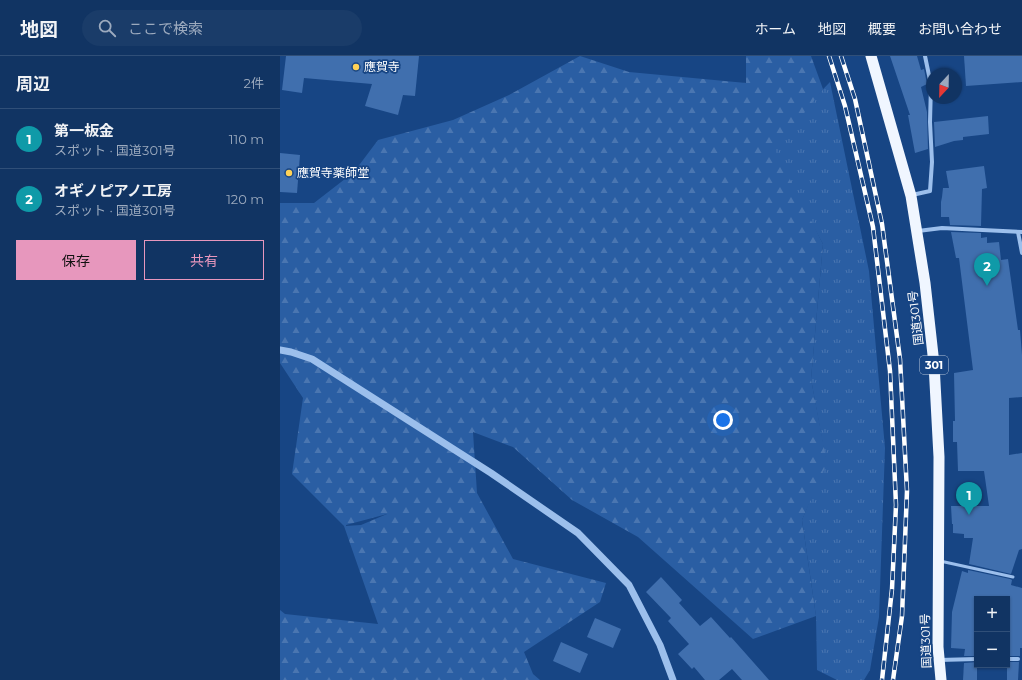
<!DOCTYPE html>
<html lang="ja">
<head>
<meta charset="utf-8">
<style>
	:root { --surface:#113463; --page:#1a3c69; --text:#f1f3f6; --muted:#9caabe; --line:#304f78; --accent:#e797bd }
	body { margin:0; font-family:Montserrat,"Noto Sans JP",sans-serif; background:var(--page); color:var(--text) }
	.controls { position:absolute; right:12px; bottom:12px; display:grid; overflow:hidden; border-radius:0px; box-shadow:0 1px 3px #0004 }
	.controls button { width:36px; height:36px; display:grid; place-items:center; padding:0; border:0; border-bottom:1px solid var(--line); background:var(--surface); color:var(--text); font:20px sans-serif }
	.compass { position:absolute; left:646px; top:12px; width:36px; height:36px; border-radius:50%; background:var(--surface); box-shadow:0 1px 3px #0004; rotate:202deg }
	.you { position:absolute; left:443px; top:364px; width:14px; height:14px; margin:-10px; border:3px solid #fff; border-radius:50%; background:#1a73e8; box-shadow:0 0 0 6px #1a73e833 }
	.badge { display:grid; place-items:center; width:26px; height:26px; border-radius:50%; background:var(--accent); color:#fff; font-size:13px; font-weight:700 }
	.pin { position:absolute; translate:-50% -33px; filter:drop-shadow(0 1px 2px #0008) }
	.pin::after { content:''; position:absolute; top:21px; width:14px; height:12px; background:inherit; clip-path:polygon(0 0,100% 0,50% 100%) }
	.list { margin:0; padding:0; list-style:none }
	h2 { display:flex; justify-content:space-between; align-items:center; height:52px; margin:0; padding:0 16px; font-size:17px }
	h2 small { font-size:13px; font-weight:400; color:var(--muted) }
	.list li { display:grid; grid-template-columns:26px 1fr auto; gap:12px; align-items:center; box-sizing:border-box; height:60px; padding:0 16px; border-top:1px solid var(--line) }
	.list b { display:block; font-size:15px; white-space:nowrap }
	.list p { margin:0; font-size:13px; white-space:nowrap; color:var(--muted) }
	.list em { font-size:13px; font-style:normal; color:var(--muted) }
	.actions { display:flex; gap:8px; padding:12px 16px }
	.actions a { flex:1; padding:9px 0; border:1px solid var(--accent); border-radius:0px; text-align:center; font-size:14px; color:var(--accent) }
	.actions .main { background:var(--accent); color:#111 }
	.icon { flex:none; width:22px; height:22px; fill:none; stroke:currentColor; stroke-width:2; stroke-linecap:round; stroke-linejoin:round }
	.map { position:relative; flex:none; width:742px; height:624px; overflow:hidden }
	header { display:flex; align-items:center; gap:24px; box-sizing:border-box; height:56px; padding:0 20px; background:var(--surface); border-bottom:1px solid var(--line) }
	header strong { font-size:19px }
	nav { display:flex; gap:22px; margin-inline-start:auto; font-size:14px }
	.search { width:280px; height:36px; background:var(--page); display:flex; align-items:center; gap:10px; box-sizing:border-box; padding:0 14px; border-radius:22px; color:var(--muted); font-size:15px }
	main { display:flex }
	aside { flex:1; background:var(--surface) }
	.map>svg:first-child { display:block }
	.grass { fill:url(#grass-tufts) }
	.forest { fill:url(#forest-firs); fill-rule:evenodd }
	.building { fill:#406fae }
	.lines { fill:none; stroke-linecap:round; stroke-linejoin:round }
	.service { stroke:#9cbfec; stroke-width:3 }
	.minor { stroke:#9cbfec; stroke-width:4 }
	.tertiary { stroke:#9cbfec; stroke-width:7 }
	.trunk { stroke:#f0f6ff; stroke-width:11 }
	.rail-casing { stroke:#fff; stroke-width:4.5 }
	.rail { stroke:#174584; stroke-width:3; stroke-dasharray:9; stroke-linecap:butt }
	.poi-dot { fill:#ffd257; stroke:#174584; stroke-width:1.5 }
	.labels { text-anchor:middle; stroke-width:3.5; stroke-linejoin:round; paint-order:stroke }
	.shield { fill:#174584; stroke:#b9c7da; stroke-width:1 }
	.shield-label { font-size:11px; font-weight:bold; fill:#fff }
	.poi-label { font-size:12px; fill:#fff; stroke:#174584; text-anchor:start }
	.street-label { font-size:12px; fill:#fff; stroke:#174584 }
</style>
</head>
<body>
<header>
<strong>地図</strong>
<div class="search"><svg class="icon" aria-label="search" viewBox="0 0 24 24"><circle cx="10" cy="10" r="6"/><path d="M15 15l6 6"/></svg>ここで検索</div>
<nav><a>ホーム</a><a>地図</a><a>概要</a><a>お問い合わせ</a></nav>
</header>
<main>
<aside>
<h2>周辺<small>2件</small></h2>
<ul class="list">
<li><span class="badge" style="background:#0f9aa8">1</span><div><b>第一板金</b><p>スポット · 国道301号</p></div><em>110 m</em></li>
<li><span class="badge" style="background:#0f9aa8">2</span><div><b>オギノピアノ工房</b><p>スポット · 国道301号</p></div><em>120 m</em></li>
</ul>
<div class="actions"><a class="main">保存</a><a>共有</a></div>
</aside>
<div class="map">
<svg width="742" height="624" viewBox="0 0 742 624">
	<defs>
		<pattern id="grass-tufts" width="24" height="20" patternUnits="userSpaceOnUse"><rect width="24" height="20" fill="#2a5ea3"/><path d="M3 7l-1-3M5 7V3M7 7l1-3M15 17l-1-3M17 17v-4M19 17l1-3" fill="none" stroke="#4a76b1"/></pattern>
		<pattern id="forest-firs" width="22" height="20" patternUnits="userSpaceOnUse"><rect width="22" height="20" fill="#2a5ea3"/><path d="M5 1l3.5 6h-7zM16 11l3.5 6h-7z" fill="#4a76b1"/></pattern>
	</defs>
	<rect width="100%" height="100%" fill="#174584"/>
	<!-- grass -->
	<polygon class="grass" points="550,26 589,215 605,392 599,561 590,614 584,624 557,624 537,614 536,560 522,464 546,405 531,323 543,188 489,89"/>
	<!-- forest -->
	<path class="forest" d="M300 0 349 16 466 27V0H531L543 33 495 94 543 188 531 323 547 407 522 464 536 560 473 583 358 481 292 444 233 391 193 376 197 437 233 503 326 527 320 546 244 596 253 618 260 624H0V554L5 558 98 568 64 470 12 418 23 342 0 307V147H34L74 116 98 84 173 64 229 39ZM107 458 81 469 66 470V469Z"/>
	<!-- building -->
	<g class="building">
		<polygon points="6,0 139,0 135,40 123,39 118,59 85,50 92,28 24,22 22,37 2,34"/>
		<polygon points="610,0 637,0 641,14 644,13 647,28 641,31 647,56 648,93 635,97 628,59 630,59"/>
		<polygon points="684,0 742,0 742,26 686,30"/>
		<polygon points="708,60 709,78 683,81 683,84 674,85 655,91 654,66"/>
		<polygon points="0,97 20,99 17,137 0,136"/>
		<polygon points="704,110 707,132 702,133 701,170 670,169 669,161 661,161 661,146 662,141 663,132 669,132 666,115"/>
		<polygon points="671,176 701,177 701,182 707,181 707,187 719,186 721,204 728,203 738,274 740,274 742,299 742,341 729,342 729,399 742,397 742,493 739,494 731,518 689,508 693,482 684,482 684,478 673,477 673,468 672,468 671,450 709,450 704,415 678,415 677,386 673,386 673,365 675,365 674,317 693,314 679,202 676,202"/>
		<polygon points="688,514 730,523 732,524 731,529 742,532 742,592 740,592 740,600 727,600 727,543 697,543 697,600 684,600 685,593 671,592 672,556 682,515 688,517"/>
		<polygon points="381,521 402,544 399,547 420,570 431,561 450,582 451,581 489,624 462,624 452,613 439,624 425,624 414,611 412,613 398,598 409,588 388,565 391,562 366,536"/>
		<polygon points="315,562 341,573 333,592 307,581"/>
		<polygon points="281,586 308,598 300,617 273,605"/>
		<polygon points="697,606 697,624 683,624 684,607"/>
		<polygon points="727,606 739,606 738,624 727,624"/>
	</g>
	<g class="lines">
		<!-- service -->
		<polyline class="service" points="660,505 733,521"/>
		<!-- minor -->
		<g class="minor">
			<polyline points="632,139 650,135 652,106 650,66 651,29 645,0"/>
			<polyline points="638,175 662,172 742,176"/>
			<polyline points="738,176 742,197"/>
			<polyline points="727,603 738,603"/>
			<polyline points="659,604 697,603"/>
		</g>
		<!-- tertiary -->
		<polyline class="tertiary" points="0,294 11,296 32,303 211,417 298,477 349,529 380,589 393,624"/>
		<!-- trunk -->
		<polyline class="trunk" points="591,0 631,140 645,227 654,308 659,401 658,591 661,624"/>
		<defs>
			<g id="rail">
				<polyline points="549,0 565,50 593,171 610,315 616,449 612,533 602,624"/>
				<polyline points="561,0 575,43 602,168 620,303 627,435 622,560 613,624"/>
			</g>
		</defs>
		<!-- rail casing -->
		<use href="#rail" class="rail-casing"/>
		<!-- rail -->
		<use href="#rail" class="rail"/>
	</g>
	<!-- markers -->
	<g class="poi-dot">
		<circle cx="76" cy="11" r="4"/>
		<circle cx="9" cy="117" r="4"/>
	</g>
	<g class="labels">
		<!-- shield labels -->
		<rect class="shield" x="640" y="300" width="28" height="18" rx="3"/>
		<g class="shield-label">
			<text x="654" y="313">301</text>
		</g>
		<!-- poi labels -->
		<g class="poi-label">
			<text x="84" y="15">應賀寺</text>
			<text x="17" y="121">應賀寺薬師堂</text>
		</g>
		<!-- street labels -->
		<g class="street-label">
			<text transform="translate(636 262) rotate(-97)" y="4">国道301号</text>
			<text transform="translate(646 585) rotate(-92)" y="4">国道301号</text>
		</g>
	</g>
</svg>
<div class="controls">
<button>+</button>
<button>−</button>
</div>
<svg class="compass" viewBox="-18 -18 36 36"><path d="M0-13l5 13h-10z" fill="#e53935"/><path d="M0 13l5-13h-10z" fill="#9caabe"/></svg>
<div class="you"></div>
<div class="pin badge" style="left:689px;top:459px;background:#0f9aa8">1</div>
<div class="pin badge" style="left:707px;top:230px;background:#0f9aa8">2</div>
</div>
</main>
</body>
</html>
